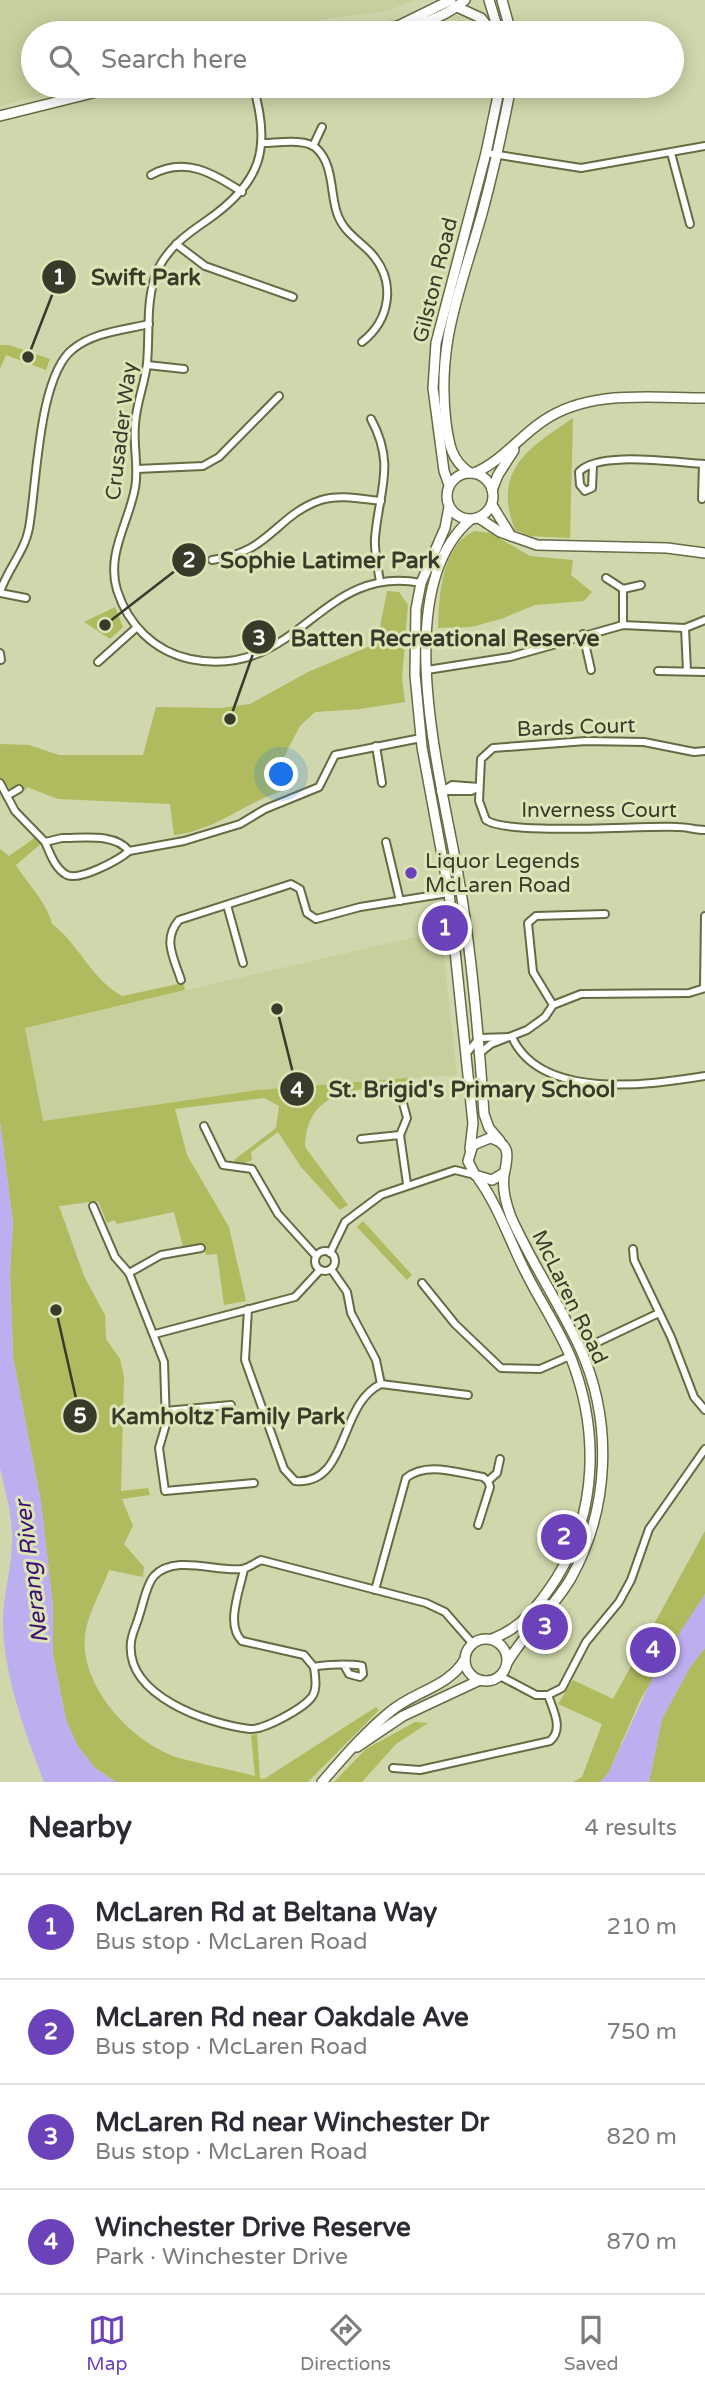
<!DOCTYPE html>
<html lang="en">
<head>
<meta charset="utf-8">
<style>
	:root { --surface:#fff; --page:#f2f2f3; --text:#2b2b33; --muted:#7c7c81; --line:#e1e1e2; --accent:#6c42ba }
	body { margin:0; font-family:"Varela Round",sans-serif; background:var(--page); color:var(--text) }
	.you { position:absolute; left:282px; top:775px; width:24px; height:24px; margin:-18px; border:5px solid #fff; border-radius:50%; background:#1a73e8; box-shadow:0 0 0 10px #1a73e833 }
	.badge { display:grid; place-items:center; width:46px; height:46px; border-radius:50%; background:var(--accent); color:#fff; font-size:23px; font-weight:700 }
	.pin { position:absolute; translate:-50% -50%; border:4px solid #fff; box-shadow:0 2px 7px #0006 }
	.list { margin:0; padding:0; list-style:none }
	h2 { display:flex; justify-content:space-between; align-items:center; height:91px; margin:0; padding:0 28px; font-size:30px }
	h2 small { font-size:23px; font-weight:400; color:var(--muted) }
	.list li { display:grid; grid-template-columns:46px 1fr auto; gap:21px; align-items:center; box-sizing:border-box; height:105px; padding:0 28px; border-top:2px solid var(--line) }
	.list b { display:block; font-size:26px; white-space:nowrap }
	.list p { margin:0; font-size:23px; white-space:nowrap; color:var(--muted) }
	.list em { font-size:23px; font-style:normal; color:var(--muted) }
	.icon { flex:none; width:38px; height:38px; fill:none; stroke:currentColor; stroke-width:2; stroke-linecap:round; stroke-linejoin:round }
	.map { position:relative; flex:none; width:705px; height:1782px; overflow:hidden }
	.search { position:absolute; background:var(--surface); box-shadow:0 4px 18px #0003; left:21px; right:21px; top:21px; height:77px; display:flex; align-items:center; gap:18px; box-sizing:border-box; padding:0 24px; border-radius:38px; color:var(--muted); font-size:26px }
	.sheet { height:511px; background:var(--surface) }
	nav { display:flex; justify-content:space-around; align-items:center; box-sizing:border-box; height:98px; border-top:2px solid var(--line); background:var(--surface); font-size:19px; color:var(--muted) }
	nav a { display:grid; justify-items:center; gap:4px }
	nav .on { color:var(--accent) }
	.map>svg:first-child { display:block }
	.built { fill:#c7cf9c }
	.green { fill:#afbb5e }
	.water { fill:#bdaeef }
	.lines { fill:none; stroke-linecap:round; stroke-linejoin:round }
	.street-casing { stroke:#666b44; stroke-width:10 }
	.secondary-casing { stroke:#666b44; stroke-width:12 }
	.street { stroke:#fff; stroke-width:6 }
	.secondary { stroke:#fff; stroke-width:9 }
	.poi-dot { fill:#6c42ba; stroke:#dde4b8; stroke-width:2.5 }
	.labels { text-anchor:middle; stroke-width:6; stroke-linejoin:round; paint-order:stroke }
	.street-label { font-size:21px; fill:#393b2a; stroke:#dde4b8 }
	.poi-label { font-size:21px; fill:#393b2a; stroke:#dde4b8; text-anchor:start }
	.water-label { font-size:23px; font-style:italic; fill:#3a1171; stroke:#dde4b8 }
	.leader { fill:none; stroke:#393b2a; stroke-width:2.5 }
	.callout-dot { fill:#393b2a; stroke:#dde4b8; stroke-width:2.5 }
	.mark-label { font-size:21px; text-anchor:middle; font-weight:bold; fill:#fff }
	.callout-label { font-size:23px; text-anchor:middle; font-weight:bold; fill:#393b2a; stroke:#dde4b8; stroke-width:6; stroke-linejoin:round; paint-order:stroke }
</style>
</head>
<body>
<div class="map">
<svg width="705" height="1782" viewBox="0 0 705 1782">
	<rect width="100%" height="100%" fill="#d0d7ac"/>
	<!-- built -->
	<g class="built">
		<polygon points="0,0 415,0 388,11 330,18 274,33 33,33 33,86 76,86 0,106"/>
		<polygon points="441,931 457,1075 258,1090 42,1121 24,1028"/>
	</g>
	<!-- green -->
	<g class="green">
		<polygon points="0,345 9,345 50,359 46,370 6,355 0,369"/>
		<path d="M573 418 570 538 529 536 515 530C492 471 527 449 573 418Z"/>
		<path d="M474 531 490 533 530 556 573 560 571 575 592 592 584 601 535 605 501 619 471 627 438 628C439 597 441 546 474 531Z"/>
		<path d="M387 591 399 592 408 605 402 679 405 702 360 709 315 712 300 726 276 772 282 791C244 803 215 831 174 835L170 804 58 799 27 787 25 791 20 785 9 788 0 778V744L29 745 59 755H143L156 707 220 708 250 704 308 672 377 643Z"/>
		<polygon points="115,607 123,627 110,639 84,622"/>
		<path d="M36 837 42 843 16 865C28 885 47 902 52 924 79 944 91 979 122 996L183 983 185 990 25 1028 43 1121 258 1090 408 1078 410 1090C402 1091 394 1092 387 1092 380 1092 373 1088 365 1089 330 1092 305 1109 305 1147L348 1205 340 1210 301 1167 278 1132 251 1152 252 1160 240 1165 234 1160 276 1128 279 1106 264 1098 175 1109 187 1155 229 1227 246 1301 224 1305 217 1254 206 1255 201 1245 183 1247 174 1212 117 1224 114 1220 107 1223 98 1201 59 1206 84 1276 105 1315 106 1339 120 1359 124 1377 121 1491 148 1488 150 1495 122 1499 133 1526 124 1544 144 1567 143 1577 109 1570C102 1590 87 1615 85 1636 79 1688 138 1750 187 1760 210 1766 232 1770 255 1776L251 1735 257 1734 260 1778 264 1779 376 1707 379 1710 308 1782H116L95 1768 77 1745 66 1720 53 1655V1607L41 1502 13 1357 10 1271 13 1223 0 1122V849L9 856Z"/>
		<polygon points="363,1221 412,1275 407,1280 357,1227"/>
		<polygon points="705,1531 705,1594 640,1700 608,1774 600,1782 573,1782 582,1777 602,1724 558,1704 573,1680 613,1699"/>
		<polygon points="705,1648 705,1782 649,1782 662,1719 690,1667"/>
		<polygon points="415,1722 428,1723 396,1744 362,1782 334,1782 366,1749"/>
	</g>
	<!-- water -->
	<g class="water">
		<path d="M0 1122 13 1223 10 1271 13 1357 41 1502 53 1607V1655L66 1720 77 1745 95 1768 116 1782H44C25 1731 4 1678 3 1622 3 1593 13 1565 12 1536 12 1513 5 1490 0 1468Z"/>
		<polygon points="705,1594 705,1648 690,1667 662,1719 649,1782 600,1782 608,1774 658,1666"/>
	</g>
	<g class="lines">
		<defs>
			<g id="street">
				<path d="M253 86C272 149 261 183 206 221 187 234 169 247 158 269 145 298 150 332 147 363 145 384 136 403 135 425 133 446 139 467 135 488 129 522 106 554 117 590 128 625 154 651 190 659 299 681 319 563 421 583"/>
				<path d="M263 143C277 143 305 138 316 148 334 164 330 193 337 213 343 232 359 240 371 253 397 282 390 320 362 342"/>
				<polyline points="313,146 322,127"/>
				<polyline points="486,153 581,168 705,146"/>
				<polyline points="671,153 690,224"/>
				<path d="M151 175C185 156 213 173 242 192"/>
				<polyline points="176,244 205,266 293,297"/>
				<polyline points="147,365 184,369"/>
				<path d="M371 419C396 465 379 490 375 538 374 552 378 568 380 582"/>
				<path d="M593 465 592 488 585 491 580 485 579 472C598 450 677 463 705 464"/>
				<polyline points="137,469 203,466 219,457 279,396"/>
				<polyline points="702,499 703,464"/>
				<path d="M212 560C270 553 276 515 321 500 339 494 362 499 381 501"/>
				<polyline points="606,578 623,589 641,585"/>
				<polyline points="623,589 623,625"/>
				<path d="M0 592C7 570 25 551 29 528 37 484 38 376 73 349 94 332 124 330 149 324"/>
				<polyline points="0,593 26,598"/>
				<polyline points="685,628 687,671"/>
				<polyline points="583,634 591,670"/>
				<polyline points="0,653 1,660"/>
				<polyline points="98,662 136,628"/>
				<polyline points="427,670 510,657 623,625 685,628 705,620"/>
				<polyline points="658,671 705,672"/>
				<polyline points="376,746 382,783"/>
				<path d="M705 751 694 752 644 742 586 741 493 748 481 759 479 801 486 820C508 836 642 825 678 827 687 827 696 830 705 830"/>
				<polyline points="0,783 15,811 45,842"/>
				<polyline points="444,790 452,785 479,787"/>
				<polyline points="440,791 471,791 479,787"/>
				<polyline points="7,796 19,789"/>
				<path d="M62 838C84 838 115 833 129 851 119 860 80 881 67 875 55 869 50 853 45 842Z"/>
				<polyline points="386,842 400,901"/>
				<polyline points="129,851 184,841 240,824 265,809 319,787 335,755 421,738"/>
				<polyline points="227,905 243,963"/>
				<path d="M181 980C174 958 162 940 179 920L291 884 300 889 307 913 316 919 360 907 461 891"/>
				<polyline points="704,987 705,916"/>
				<polyline points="553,1005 533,972 528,923 536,916 605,914"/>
				<path d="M512 1037C541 1101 649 1085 705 1076"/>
				<polyline points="467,1053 479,1038 512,1037"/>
				<polyline points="480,1053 491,1044 527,1030 545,1017 553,1005 581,994 689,993 705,988"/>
				<polyline points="204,1126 223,1165 252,1169 278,1214 316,1256"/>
				<polyline points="400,1135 407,1118 401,1096"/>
				<polyline points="361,1139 400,1135 407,1184"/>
				<polyline points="93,1206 115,1257 129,1273 164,1362 166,1424 159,1448 165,1491 254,1483"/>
				<polyline points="633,1249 634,1260 671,1337 694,1397 705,1410"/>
				<circle cx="325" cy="1261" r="10"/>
				<polyline points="330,1253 345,1222 381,1195 455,1170 475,1175"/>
				<polyline points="331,1269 347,1292 351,1313 376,1360 381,1384"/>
				<polyline points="129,1273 161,1255 201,1248"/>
				<polyline points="422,1283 455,1324 501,1368 540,1369 570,1356"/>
				<path d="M248 1309 245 1360 284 1469 295 1481C349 1486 338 1404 381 1384L468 1395"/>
				<polyline points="155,1334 295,1297 320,1270"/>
				<polyline points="581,1350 659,1313"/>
				<polyline points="165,1411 231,1405"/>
				<polyline points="488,1481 497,1473 500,1459"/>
				<polyline points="478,1525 490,1487 488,1481"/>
				<path d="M244 1569C240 1590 225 1625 242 1641L304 1655 314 1667"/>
				<path d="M375 1590 406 1478C426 1461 458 1473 483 1477L488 1481"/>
				<path d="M314 1667C315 1676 318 1690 311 1698 302 1709 264 1730 250 1729 208 1724 125 1696 131 1642 132 1633 137 1624 139 1616 143 1605 146 1585 154 1576 175 1554 215 1572 242 1569 248 1568 255 1563 261 1560L426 1603 445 1612 473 1644"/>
				<path d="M314 1667C325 1664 352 1664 362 1666L363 1674 360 1677 349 1674 345 1667"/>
				<polyline points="500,1676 536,1695 548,1695 562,1688 586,1642 619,1602 631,1580 649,1529 705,1449"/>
				<path d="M393 1768 420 1770 550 1741C564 1729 553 1710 548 1695"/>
			</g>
			<g id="secondary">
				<polyline points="489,0 499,33"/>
				<polyline points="502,0 511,33"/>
				<polyline points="457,7 481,18 493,33"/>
				<polyline points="398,26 451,0"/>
				<path d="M324 33C377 21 419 39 465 0"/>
				<polyline points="0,116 121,86"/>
				<circle cx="470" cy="496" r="23"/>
				<path d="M470 473C451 460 449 444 446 423 436 340 462 287 483 210 494 169 503 128 511 86"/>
				<path d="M474 473C501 462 519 437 543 421 589 389 651 398 705 398"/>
				<polyline points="449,485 444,471 433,388 436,343 486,153 500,86"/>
				<polyline points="492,490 498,475 514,450"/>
				<polyline points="492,505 511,536"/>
				<polyline points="449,507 445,528 421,583 416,609 415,675 422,747 449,893 473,1123 470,1149"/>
				<polyline points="479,518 500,532 537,545 667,548 705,553"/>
				<path d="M470 520C385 593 446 795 461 892 473 965 479 1040 484 1114L489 1128 500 1141"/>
				<path d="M504 1173 492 1180 475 1175 468 1161 473 1145 490 1138C513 1144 507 1159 504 1175 502 1189 506 1204 511 1217 531 1262 559 1303 580 1348 613 1421 610 1508 571 1578 553 1609 525 1632 507 1663"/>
				<path d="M478 1178C499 1207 510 1242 526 1273 540 1301 559 1329 571 1358 599 1430 598 1512 556 1579 539 1605 522 1628 492 1639"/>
				<circle cx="486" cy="1660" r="21"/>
				<polyline points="357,1747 403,1716 480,1680"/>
				<path d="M322 1782C344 1757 365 1732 391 1711 415 1691 449 1687 465 1659"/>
			</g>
		</defs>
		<!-- street casing -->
		<use href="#street" class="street-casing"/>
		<!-- secondary casing -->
		<use href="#secondary" class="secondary-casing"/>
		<!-- street -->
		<use href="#street" class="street"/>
		<!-- secondary -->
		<use href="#secondary" class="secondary"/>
	</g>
	<!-- markers -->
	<circle class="poi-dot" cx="411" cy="873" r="7"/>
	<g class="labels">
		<!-- street labels -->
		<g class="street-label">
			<text transform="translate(435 280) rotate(-76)" y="7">Gilston Road</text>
			<text transform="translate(121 431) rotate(-83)" y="7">Crusader Way</text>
			<text transform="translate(576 727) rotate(-2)" y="7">Bards Court</text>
			<text x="599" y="817">Inverness Court</text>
			<text transform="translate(570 1297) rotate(64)" y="7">McLaren Road</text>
		</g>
		<!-- poi labels -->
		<g class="poi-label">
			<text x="425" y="868">Liquor Legends<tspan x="425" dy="24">McLaren Road</tspan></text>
		</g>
		<!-- water labels -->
		<g class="water-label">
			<text transform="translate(31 1572) rotate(-97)" y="8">Nerang River</text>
		</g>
	</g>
	<!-- callouts -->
	<path class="leader" d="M28 357L59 277M105 625L189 560M230 719L259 637M277 1009L297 1089M56 1310L80 1416"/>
	<g class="callout-dot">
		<circle cx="28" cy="357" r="7"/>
		<circle cx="105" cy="625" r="7"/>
		<circle cx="230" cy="719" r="7"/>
		<circle cx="277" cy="1009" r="7"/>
		<circle cx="56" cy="1310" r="7"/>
		<circle cx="59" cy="277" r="18"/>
		<circle cx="189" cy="560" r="18"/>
		<circle cx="259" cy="637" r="18"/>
		<circle cx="297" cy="1089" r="18"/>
		<circle cx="80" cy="1416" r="18"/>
	</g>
	<g class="mark-label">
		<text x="59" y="284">1</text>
		<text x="189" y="567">2</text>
		<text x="259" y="645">3</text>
		<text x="297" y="1097">4</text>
		<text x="80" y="1423">5</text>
	</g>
	<g class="callout-label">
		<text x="146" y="285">Swift Park</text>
		<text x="330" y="568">Sophie Latimer Park</text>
		<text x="445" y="646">Batten Recreational Reserve</text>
		<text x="472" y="1097">St. Brigid's Primary School</text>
		<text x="228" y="1424">Kamholtz Family Park</text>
	</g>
</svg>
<div class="you"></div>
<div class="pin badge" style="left:445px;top:928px">1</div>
<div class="pin badge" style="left:564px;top:1537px">2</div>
<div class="pin badge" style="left:545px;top:1627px">3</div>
<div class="pin badge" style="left:653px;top:1650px">4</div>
<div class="search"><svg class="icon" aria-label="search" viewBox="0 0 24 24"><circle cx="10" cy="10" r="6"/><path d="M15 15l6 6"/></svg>Search here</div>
</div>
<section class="sheet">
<h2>Nearby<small>4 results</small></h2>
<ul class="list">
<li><span class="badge">1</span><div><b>McLaren Rd at Beltana Way</b><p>Bus stop · McLaren Road</p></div><em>210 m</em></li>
<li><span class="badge">2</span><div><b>McLaren Rd near Oakdale Ave</b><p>Bus stop · McLaren Road</p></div><em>750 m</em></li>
<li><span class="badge">3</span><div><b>McLaren Rd near Winchester Dr</b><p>Bus stop · McLaren Road</p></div><em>820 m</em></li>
<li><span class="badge">4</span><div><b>Winchester Drive Reserve</b><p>Park · Winchester Drive</p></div><em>870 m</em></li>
</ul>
</section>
<nav>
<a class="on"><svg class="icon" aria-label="map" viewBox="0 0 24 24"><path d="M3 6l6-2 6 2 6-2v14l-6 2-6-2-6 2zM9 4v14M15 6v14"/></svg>Map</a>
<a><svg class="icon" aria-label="directions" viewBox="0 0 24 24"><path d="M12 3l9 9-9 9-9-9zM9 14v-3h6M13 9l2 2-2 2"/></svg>Directions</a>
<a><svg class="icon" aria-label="saved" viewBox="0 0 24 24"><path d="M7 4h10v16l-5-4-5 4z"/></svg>Saved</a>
</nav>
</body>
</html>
